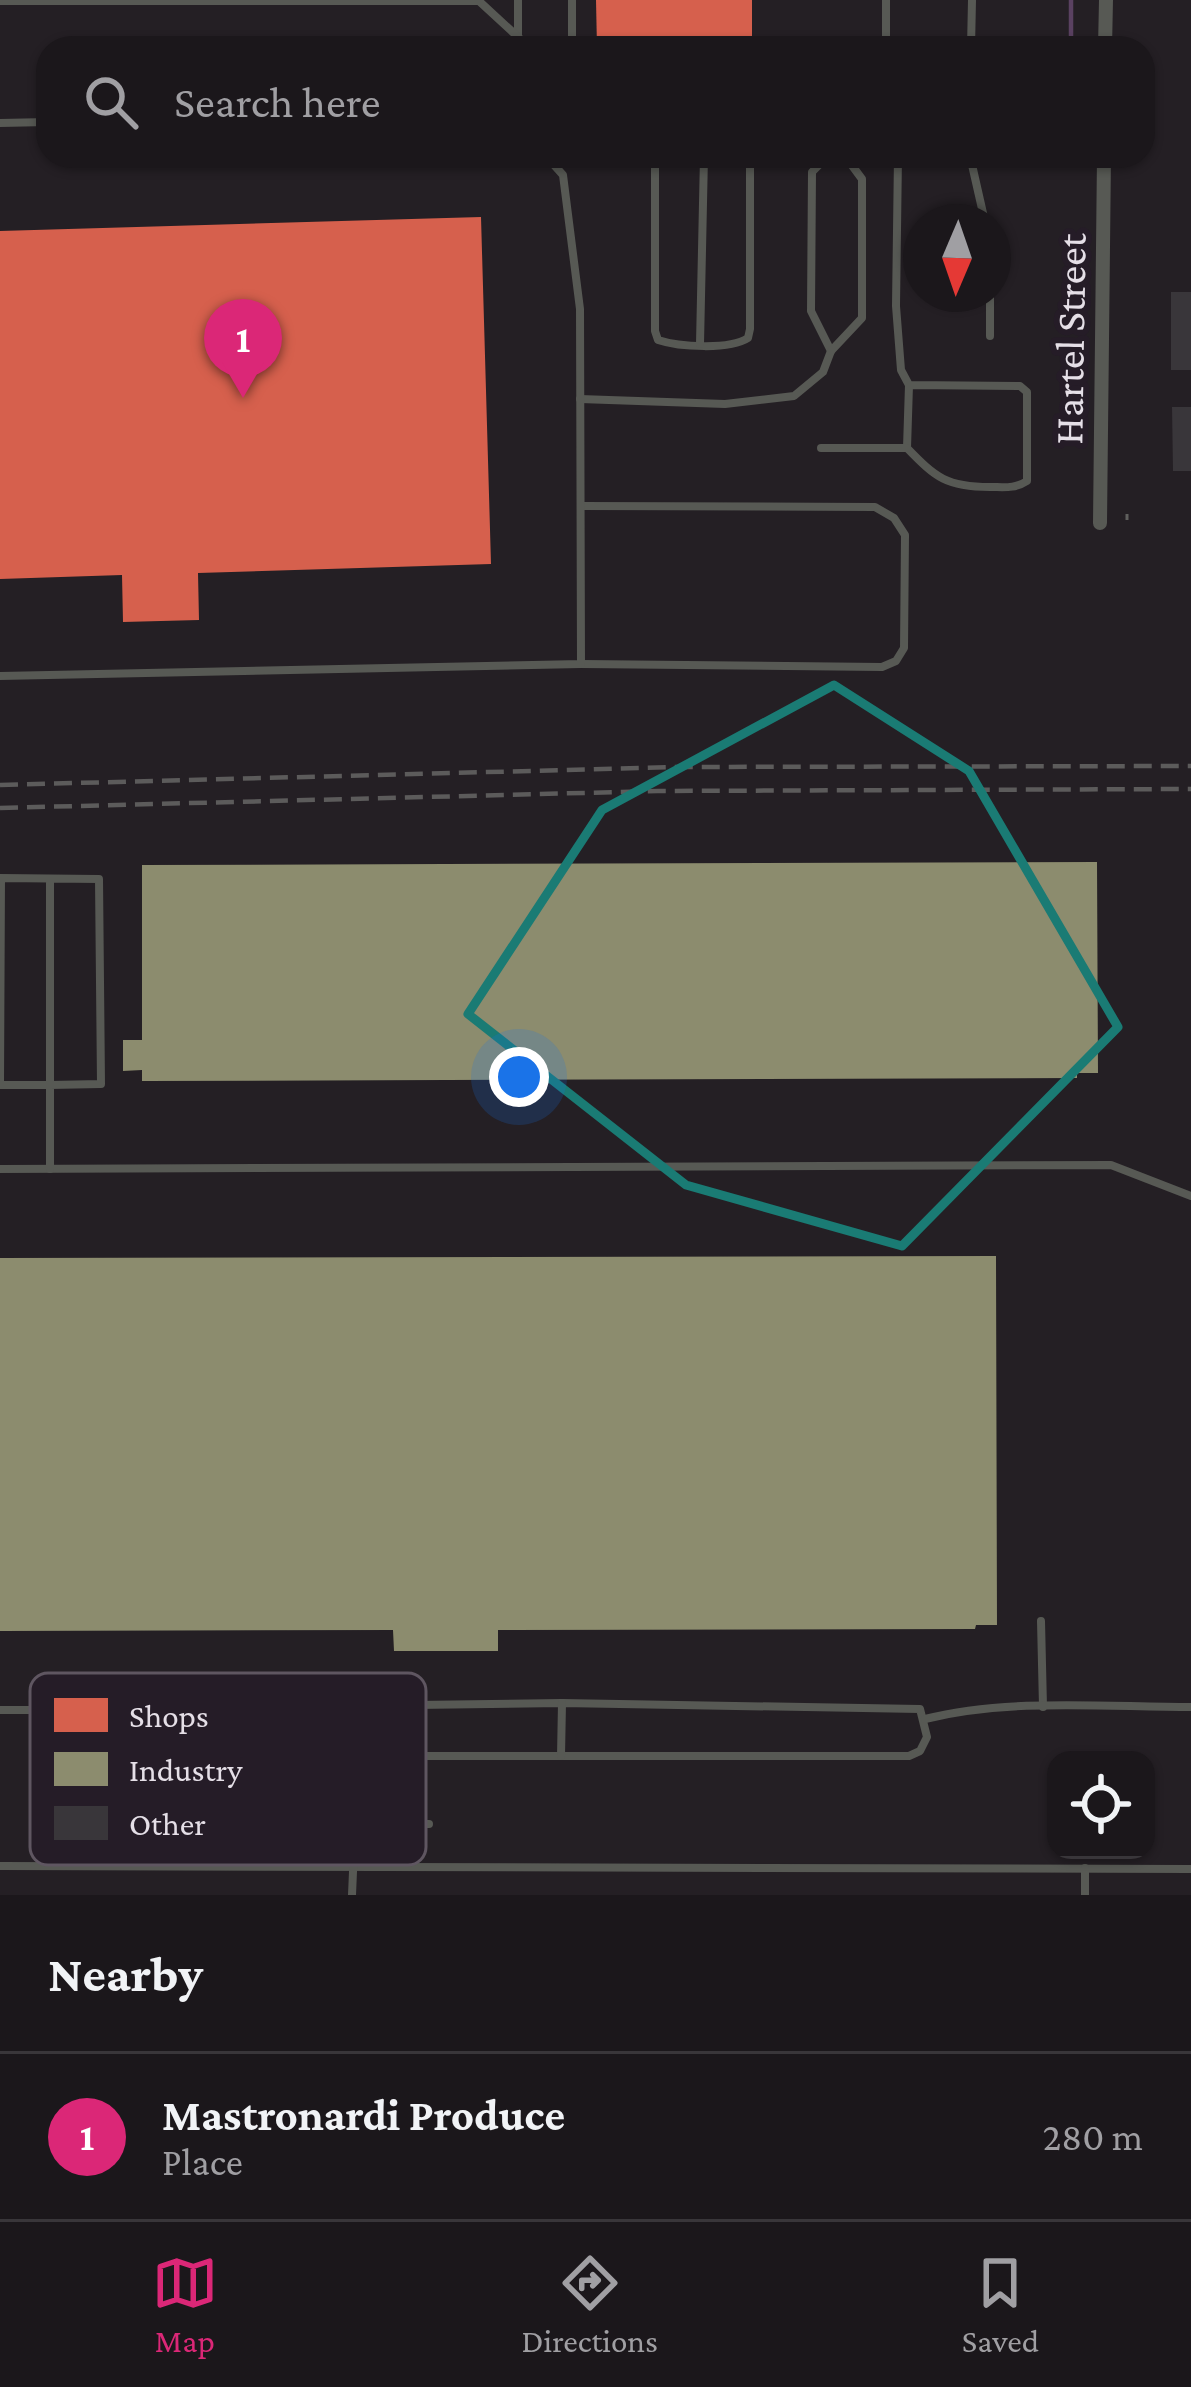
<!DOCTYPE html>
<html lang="en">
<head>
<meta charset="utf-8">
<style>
	:root { --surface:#1b171b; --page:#242024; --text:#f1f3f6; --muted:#a09fa3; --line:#39363a; --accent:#db2777 }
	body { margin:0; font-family:"Crimson Pro",serif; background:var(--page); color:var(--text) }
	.controls { position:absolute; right:36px; bottom:36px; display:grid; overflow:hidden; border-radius:24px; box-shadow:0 3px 9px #0004 }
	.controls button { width:108px; height:108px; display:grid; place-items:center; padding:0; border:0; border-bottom:3px solid var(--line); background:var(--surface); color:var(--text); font:60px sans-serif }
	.compass { position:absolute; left:903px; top:204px; width:108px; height:108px; border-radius:50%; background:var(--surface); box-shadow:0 3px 9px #0004; rotate:182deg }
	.you { position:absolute; left:519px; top:1077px; width:42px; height:42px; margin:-30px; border:9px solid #fff; border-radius:50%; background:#1a73e8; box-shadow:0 0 0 18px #1a73e833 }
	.badge { display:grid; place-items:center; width:78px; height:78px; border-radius:50%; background:var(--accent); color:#fff; font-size:39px; font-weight:700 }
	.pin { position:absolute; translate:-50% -99px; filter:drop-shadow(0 3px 6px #0008) }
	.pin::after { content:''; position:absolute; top:63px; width:42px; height:36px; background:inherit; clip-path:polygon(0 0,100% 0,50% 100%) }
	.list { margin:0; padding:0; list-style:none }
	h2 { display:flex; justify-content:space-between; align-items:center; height:156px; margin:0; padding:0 48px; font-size:51px }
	h2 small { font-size:39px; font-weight:400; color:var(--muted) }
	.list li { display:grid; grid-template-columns:78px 1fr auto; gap:36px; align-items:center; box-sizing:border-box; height:168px; padding:0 48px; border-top:3px solid var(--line) }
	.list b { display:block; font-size:45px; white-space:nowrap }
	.list p { margin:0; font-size:39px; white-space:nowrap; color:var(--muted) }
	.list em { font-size:39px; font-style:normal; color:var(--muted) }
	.icon { flex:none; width:66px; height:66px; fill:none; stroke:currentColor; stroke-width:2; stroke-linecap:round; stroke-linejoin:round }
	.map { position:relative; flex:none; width:1191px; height:1895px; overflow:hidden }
	.search { position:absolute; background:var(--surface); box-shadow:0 3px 9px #0004; left:36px; right:36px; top:36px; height:132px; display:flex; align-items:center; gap:30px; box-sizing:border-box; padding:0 42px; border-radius:36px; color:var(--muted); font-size:45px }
	.sheet { height:324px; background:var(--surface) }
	nav { display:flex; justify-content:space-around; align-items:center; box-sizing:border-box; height:168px; border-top:3px solid var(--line); background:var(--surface); font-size:33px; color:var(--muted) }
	nav a { display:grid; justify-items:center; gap:6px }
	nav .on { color:var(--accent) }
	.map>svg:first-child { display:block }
	.shops { fill:#d6604d }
	.industry { fill:#8c8c6e }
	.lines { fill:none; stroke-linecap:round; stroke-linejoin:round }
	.stream { stroke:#5a4161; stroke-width:4.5 }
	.building { fill:#39363a }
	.path { stroke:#5f5f5d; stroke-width:3; stroke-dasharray:6 6; stroke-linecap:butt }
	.lane { stroke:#575954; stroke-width:8 }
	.street { stroke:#575954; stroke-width:14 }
	.rail { stroke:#5c5b5b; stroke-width:4.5; stroke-dasharray:18 9; stroke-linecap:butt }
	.marked { fill:none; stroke:#1a7b74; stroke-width:9; stroke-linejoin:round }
	.labels { text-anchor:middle; stroke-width:12; stroke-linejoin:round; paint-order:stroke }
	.street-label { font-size:42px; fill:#e5dfe7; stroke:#251c27 }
	.key { fill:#251c27; stroke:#5f5661; stroke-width:3 }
	.key-label { font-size:33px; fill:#e5dfe7 }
</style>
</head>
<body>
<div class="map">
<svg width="1191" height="1895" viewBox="0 0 1191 1895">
	<rect width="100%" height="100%" fill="#241f24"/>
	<!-- shops -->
	<g class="shops">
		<polygon points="596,0 752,0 752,48 597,48"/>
		<polygon points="481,217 491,564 198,573 199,620 123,622 122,575 0,579 0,231"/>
	</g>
	<!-- industry -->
	<g class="industry">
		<polygon points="1097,862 1098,1073 1077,1073 1077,1078 142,1081 142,1070 123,1071 123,1040 142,1040 142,865"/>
		<polygon points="996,1256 997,1625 976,1625 975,1629 498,1630 498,1651 394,1651 393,1630 0,1631 0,1258"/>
	</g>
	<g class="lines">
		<!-- stream -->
		<polyline class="stream" points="1071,45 1071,0"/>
	</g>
	<!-- building -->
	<g class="building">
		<rect x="1171" y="292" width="20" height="78"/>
		<polygon points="1172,407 1191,407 1191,471 1173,471"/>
	</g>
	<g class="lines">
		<!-- path -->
		<polyline class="path" points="1127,514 1127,524"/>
		<!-- lane -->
		<g class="lane">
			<polyline points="518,0 518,37"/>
			<polyline points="572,0 572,48"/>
			<polyline points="0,1 479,1 530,48"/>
			<polyline points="886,48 886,0"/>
			<polyline points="971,48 972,0"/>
			<polyline points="0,123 48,122"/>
			<path d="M655 156V331L658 340C679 347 730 350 748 338L750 329V156"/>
			<polyline points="828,156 812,172 811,311 831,351"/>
			<path d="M898 156 896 306 901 370 909 385 907 448C936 478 947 487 990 487 1004 487 1015 489 1027 481V392L1020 386 909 385"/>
			<polyline points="970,156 985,222"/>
			<polyline points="990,294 990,336"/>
			<polyline points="700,344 704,156"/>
			<polyline points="580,399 725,404 794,396 823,372 831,351 862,318 862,179 845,156"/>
			<polyline points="821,448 907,448"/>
			<polyline points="581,506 875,507 894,518 905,535 904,648 896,661 882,667 581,664"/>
			<polyline points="0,676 581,664 580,309 563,175 546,156"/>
			<polyline points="0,1169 1111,1165 1191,1196"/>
			<polyline points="50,1169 50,1085 0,1085 1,878 99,879 101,1084 50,1085 50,879"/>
			<polyline points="1041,1621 1043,1707"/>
			<polyline points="0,1710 383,1710 415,1705 562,1703 920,1709 927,1737 920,1751 909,1756 415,1756 399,1742 383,1710"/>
			<path d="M925 1719C1010 1698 1104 1707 1191 1707"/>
			<polyline points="561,1756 562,1703"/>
			<polyline points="270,1824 429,1824"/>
			<polyline points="0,1866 1191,1869"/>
			<polyline points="1085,1868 1085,1895"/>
			<polyline points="352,1895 355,1825"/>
		</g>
		<!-- street -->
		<g class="street">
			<polyline points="1105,48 1106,0"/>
			<polyline points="1100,523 1104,156"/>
		</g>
		<!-- rail -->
		<g class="rail">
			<polyline points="0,785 679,767 1191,766"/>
			<polyline points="0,808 658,791 1191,789"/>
		</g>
	</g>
	<!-- marked area -->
	<path class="marked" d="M834 685 969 771 1118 1027 902 1246 686 1185 468 1014 602 810Z"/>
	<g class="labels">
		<!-- street labels -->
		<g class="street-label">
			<text transform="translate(1069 339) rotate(-89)" y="15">Hartel Street</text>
		</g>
	</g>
	<!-- legend -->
	<rect x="30" y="1673" width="396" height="192" rx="18" class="key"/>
	<rect x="54" y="1698" width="54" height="34" fill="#d6604d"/>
	<rect x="54" y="1752" width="54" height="34" fill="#8c8c6e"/>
	<rect x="54" y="1806" width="54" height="34" fill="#39363a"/>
	<g class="key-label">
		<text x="129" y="1727">Shops</text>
		<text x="129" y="1781">Industry</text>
		<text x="129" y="1835">Other</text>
	</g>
</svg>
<div class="controls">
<button><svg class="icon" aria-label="locate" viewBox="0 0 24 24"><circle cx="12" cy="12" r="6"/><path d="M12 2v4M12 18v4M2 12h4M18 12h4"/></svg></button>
</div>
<svg class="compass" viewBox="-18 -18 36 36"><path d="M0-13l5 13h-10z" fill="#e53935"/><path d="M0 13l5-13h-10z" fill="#a09fa3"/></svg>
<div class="you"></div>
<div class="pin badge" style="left:243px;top:398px">1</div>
<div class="search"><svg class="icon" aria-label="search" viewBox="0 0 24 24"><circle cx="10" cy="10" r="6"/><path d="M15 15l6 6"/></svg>Search here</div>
</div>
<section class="sheet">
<h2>Nearby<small></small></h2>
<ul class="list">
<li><span class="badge">1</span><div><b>Mastronardi Produce</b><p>Place</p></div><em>280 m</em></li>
</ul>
</section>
<nav>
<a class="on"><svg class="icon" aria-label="map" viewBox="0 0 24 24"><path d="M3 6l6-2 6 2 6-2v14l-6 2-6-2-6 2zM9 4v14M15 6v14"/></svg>Map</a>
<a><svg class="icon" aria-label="directions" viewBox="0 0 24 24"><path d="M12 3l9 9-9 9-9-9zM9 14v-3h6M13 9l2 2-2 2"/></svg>Directions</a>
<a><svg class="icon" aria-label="saved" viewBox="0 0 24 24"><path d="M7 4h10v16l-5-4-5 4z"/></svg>Saved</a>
</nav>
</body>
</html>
